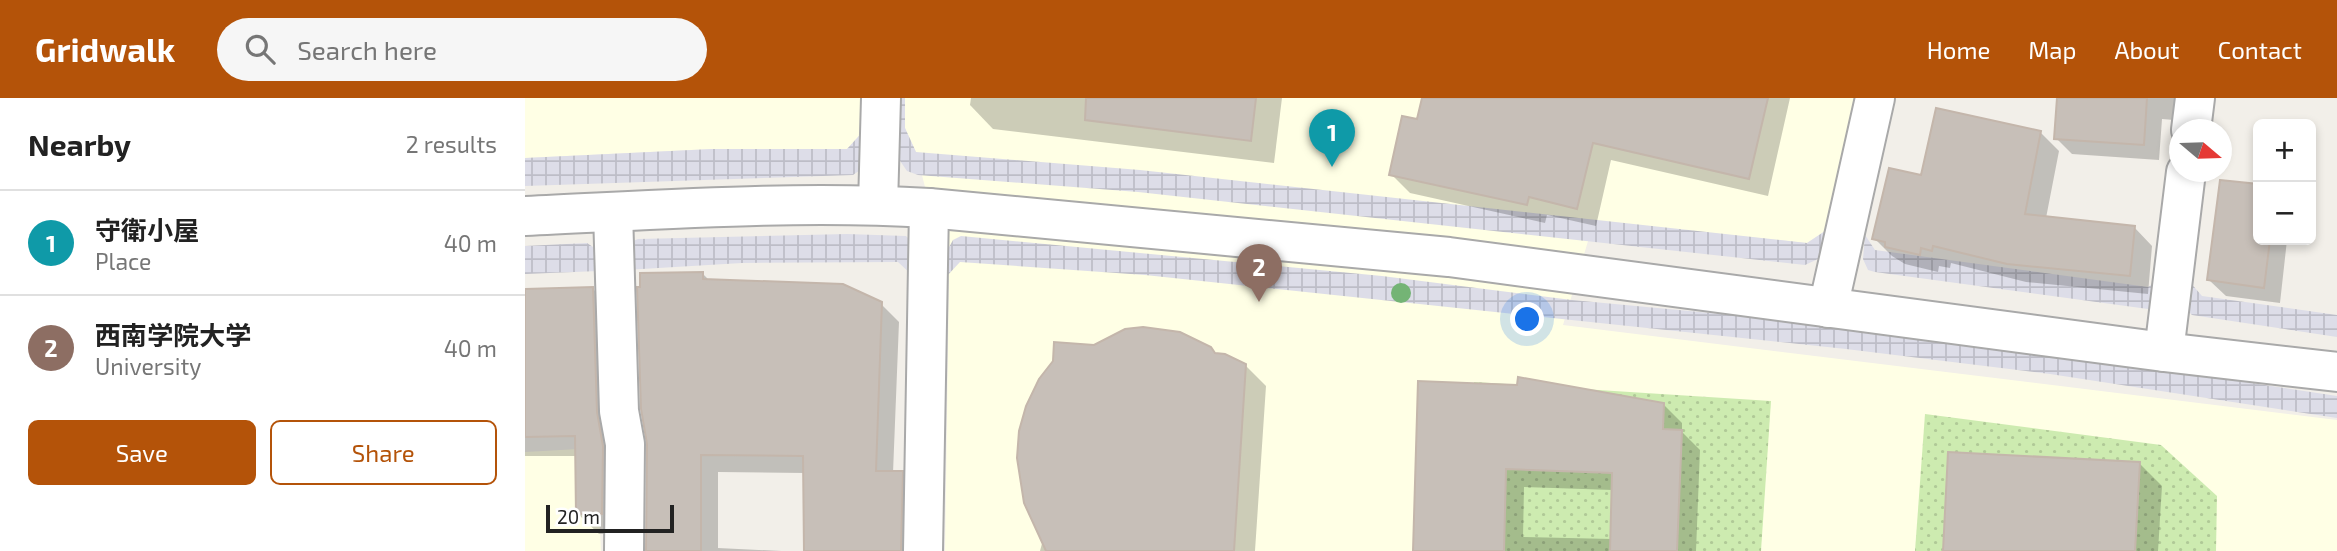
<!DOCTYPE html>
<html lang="en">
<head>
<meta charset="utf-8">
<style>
	:root { --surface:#fff; --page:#f6f6f6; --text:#222; --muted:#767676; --line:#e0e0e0; --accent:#b45309 }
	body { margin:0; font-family:"Exo 2","Noto Sans JP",sans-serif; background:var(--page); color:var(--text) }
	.controls { position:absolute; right:21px; top:21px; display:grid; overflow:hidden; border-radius:10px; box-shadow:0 4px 10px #0003 }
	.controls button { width:63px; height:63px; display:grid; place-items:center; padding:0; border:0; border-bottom:2px solid var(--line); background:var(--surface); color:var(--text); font:35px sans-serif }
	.compass { position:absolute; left:1644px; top:21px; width:63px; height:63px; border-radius:50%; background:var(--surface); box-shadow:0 4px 10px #0003; rotate:109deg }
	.scale { position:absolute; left:21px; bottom:18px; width:128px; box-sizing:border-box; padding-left:7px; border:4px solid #222; border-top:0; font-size:19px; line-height:24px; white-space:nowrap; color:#222; -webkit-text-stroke:5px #fff; paint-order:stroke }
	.you { position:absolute; left:1003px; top:222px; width:24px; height:24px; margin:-18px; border:5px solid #fff; border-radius:50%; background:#1a73e8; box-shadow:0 0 0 10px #1a73e833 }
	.badge { display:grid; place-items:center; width:46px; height:46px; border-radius:50%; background:var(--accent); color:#fff; font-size:23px; font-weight:700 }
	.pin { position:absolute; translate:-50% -58px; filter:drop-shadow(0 2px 4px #0008) }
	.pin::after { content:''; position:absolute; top:37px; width:24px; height:21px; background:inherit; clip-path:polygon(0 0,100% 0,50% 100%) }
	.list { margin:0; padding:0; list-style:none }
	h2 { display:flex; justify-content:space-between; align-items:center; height:91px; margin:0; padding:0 28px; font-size:30px }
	h2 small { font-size:23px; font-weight:400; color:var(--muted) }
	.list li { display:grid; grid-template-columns:46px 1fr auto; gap:21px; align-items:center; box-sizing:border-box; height:105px; padding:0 28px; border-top:2px solid var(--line) }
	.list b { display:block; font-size:26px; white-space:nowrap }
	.list p { margin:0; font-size:23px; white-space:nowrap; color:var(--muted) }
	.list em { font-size:23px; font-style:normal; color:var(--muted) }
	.actions { display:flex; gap:14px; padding:21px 28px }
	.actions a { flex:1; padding:16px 0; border:2px solid var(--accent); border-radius:10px; text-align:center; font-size:24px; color:var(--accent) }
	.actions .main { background:var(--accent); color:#fff }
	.icon { flex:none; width:38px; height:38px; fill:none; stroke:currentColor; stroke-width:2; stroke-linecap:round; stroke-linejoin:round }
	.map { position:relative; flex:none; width:1812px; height:453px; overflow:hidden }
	header { display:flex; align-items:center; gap:42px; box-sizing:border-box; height:98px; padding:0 35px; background:var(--accent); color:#fff }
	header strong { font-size:33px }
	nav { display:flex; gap:38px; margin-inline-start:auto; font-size:24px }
	.search { width:490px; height:63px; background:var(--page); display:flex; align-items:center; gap:18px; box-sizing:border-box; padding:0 24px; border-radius:38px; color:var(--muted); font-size:26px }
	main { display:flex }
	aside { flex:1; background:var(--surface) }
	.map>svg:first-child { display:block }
	.education { fill:#ffffe5 }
	.grass { fill:url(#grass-dots) }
	.plaza { fill:url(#plaza-grid) }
	.shadow { fill:#0003; fill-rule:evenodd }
	.building { fill:#c7bfb8; stroke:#c4b6ab; stroke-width:2 }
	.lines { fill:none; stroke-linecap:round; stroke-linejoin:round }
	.minor-casing { stroke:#a9a9a9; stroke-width:42 }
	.minor { stroke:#fff; stroke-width:38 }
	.tree { fill:#74b475 }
</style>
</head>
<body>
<header>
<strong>Gridwalk</strong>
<div class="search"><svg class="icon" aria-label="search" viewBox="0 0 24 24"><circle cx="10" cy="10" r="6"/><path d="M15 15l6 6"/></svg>Search here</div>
<nav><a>Home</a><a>Map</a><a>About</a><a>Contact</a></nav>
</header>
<main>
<aside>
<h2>Nearby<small>2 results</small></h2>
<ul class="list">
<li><span class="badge" style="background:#0f9aa8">1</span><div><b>守衛小屋</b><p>Place</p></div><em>40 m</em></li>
<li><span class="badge" style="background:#8d6e63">2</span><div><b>西南学院大学</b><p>University</p></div><em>40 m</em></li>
</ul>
<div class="actions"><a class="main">Save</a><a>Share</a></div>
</aside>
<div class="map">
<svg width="1812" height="453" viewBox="0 0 1812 453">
	<defs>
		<pattern id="grass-dots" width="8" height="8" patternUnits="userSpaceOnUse" patternTransform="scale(1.75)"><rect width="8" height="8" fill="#cdebb0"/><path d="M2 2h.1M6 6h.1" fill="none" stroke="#b0c997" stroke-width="1.8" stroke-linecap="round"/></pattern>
		<pattern id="plaza-grid" width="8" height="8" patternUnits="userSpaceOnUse" patternTransform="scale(1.75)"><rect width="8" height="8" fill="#dddde8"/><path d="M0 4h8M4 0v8" fill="none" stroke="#bdbdc7"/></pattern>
	</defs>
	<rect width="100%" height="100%" fill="#f2efe9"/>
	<!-- education -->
	<g class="education">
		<polygon points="0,0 344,0 343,28 322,51 187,51 0,60"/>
		<polygon points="380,0 1332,0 1300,133 1282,145 1069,123 1038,227 1812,322 1812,453 420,453 424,182 391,54 380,30"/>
		<polygon points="71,350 76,453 0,453 0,354"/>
	</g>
	<!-- grass -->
	<g class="grass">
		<polygon points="949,284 1246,303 1236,453 938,453"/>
		<polygon points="1400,316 1636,347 1692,398 1691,453 1390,453"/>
	</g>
	<!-- plaza -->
	<g class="plaza">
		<polygon points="372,0 380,0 380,30 391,54 615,72 1282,145 1300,133 1293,161 1280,167 613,94 393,77 382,73 371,57"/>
		<polygon points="343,28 338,70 328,77 0,88 0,60 187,51 322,51"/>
		<polygon points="322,136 381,138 387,144 388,178 373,164 217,165 100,172 108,143 113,141"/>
		<polygon points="1340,137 1350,152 1623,189 1638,179 1628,210 1623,211 1350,174 1343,172 1338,161"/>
		<polygon points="436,138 857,178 1047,202 1324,228 1529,255 1812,298 1812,320 1525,276 1321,251 620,177 435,164 421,179 423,151 428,142"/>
		<polygon points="62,145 71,151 74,173 0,176 0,148"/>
		<polygon points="1664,183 1677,198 1812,217 1812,239 1667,217 1662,212"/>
	</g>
	<!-- shadow -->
	<g class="shadow">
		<polygon points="446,0 757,0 749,65 468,31 445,7"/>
		<polygon points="899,0 1265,0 1243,98 1086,62 1071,128 1022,117 1020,125 885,95 866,76 893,23"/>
		<polygon points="1534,0 1663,0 1661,23 1637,21 1634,62 1547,56 1531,40"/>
		<polygon points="1412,12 1516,35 1534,53 1521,120 1609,129 1627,148 1623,196 1501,184 1426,165 1425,170 1414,168 1413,174 1380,166 1367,158 1349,140 1397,79"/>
		<polygon points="1731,88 1733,142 1762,142 1755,205 1701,198 1684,182"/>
		<polygon points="178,176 185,183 356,206 374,224 368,375 377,375 395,393 395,453 281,453 280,375 193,374 193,450 257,453 123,453"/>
		<polygon points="68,191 89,212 98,436 74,436 53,416 52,358 0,358 0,193"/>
		<polygon points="635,231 654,236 691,257 720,267 741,288 730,453 515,453 570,248 601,233"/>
		<path d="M895 285 1139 307 1157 325V334L1175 352 1171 453H890ZM999 389 1088 392 1087 441 998 439Z"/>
		<polygon points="1615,366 1637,388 1633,453 1420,453"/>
	</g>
	<!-- building -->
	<g class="building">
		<polygon points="561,0 731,0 726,43 560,22"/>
		<polygon points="897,0 1243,0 1224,81 1068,45 1052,111 1004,99 1002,107 864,77 877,18 892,21"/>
		<polygon points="1532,0 1622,0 1619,47 1529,41"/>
		<polygon points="1411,10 1516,33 1500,116 1610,128 1605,178 1482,166 1408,148 1407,153 1396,150 1395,157 1360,149 1360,144 1347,141 1364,70 1396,77"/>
		<polygon points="1695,82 1733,86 1733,142 1745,142 1739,190 1682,182"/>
		<polygon points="178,174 178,181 318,186 357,204 351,373 378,373 376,453 279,453 278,358 176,357 176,453 121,453 122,346 116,311 112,189 115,189 115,175"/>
		<polygon points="68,189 72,314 78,348 77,416 51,416 50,338 0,339 0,191"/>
		<polygon points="618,229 655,234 686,249 690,255 700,256 721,266 709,453 521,453 499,405 492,360 494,333 501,308 514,281 528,263 529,244 569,247 600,231"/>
		<polygon points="993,279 1139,305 1138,331 1157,332 1152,453 1085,453 1087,375 981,371 979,453 888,453 893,283 992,287"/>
		<polygon points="1423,354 1615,364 1610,453 1418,453"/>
	</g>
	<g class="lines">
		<defs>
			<g id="minor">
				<polyline points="1666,32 1670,0"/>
				<polyline points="353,107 356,0"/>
				<polyline points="88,114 94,313 100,346 99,453"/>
				<path d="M0 118C134 112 270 102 404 110L924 159 1639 254 1812 274"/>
				<polyline points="1303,210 1350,0"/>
				<polyline points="1639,254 1661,74"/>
				<polyline points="398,453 404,110"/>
			</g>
		</defs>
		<!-- minor casing -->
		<use href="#minor" class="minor-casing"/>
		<!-- minor -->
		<use href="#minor" class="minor"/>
	</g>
	<!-- trees -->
	<circle class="tree" cx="876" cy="195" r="10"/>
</svg>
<div class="controls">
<button>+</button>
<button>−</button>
</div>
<svg class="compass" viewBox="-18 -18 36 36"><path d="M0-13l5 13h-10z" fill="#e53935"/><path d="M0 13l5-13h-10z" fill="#767676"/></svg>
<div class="scale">20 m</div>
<div class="you"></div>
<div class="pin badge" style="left:807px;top:69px;background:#0f9aa8">1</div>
<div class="pin badge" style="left:734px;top:204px;background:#8d6e63">2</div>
</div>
</main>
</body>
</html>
